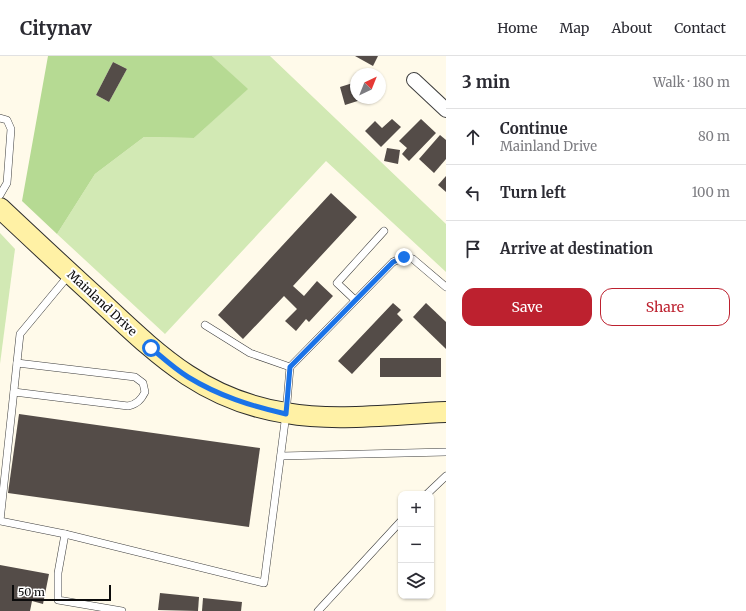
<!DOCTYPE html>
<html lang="en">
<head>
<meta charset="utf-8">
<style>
	:root { --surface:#fff; --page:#f2f2f3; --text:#2b2b33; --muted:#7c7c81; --line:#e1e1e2; --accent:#bd212f }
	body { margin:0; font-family:Merriweather,serif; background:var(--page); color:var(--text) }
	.controls { position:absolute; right:12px; bottom:12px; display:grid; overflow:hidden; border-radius:8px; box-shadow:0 1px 3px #0004 }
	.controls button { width:36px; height:36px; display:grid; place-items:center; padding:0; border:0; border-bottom:1px solid var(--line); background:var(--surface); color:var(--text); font:20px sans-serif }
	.compass { position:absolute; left:350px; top:12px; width:36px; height:36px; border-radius:50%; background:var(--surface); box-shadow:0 1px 3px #0004; rotate:43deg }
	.scale { position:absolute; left:12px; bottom:10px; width:99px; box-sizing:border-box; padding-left:4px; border:2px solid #0b0b0b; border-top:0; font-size:11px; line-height:14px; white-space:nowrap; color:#0b0b0b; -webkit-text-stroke:3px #fff; paint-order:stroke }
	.stop { position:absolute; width:12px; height:12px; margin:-9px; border:3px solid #1a73e8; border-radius:50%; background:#fff }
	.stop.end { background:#1a73e8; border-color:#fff; box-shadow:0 1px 4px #0008 }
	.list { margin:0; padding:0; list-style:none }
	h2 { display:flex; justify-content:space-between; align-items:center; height:52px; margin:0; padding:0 16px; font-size:17px }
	h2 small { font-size:13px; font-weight:400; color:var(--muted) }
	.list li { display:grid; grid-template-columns:26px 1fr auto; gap:12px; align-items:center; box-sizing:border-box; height:56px; padding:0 16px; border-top:1px solid var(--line) }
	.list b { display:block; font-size:15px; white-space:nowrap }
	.list p { margin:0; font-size:13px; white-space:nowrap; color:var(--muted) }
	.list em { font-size:13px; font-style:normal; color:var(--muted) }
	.actions { display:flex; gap:8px; padding:12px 16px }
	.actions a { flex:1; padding:9px 0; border:1px solid var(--accent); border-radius:12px; text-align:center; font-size:14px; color:var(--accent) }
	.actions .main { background:var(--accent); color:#fff }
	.icon { flex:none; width:22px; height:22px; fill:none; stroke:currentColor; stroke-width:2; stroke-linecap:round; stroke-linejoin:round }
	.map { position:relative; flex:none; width:446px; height:555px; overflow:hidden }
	header { display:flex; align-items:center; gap:24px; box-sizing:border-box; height:56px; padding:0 20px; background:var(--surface); border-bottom:1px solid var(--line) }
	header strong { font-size:19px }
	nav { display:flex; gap:22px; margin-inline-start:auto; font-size:14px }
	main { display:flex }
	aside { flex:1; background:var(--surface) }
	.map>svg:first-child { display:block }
	.green { fill:#d2e9b4 }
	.forest { fill:#b6da93; fill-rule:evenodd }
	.building { fill:#544c48 }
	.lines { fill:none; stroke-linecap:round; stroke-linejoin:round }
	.lane-casing { stroke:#3e3e3e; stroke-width:8 }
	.street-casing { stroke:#3e3e3e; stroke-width:16 }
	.secondary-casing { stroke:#2d2d2d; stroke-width:22 }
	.lane { stroke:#fff; stroke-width:7 }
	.street { stroke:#fff; stroke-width:14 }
	.secondary { stroke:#fff1a5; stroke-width:20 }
	.route { stroke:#1a73e8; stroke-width:5 }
	.labels { text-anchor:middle; stroke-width:4; stroke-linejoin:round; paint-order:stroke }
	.street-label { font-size:12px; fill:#0b0b0b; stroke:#fff }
</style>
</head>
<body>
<header>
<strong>Citynav</strong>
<nav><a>Home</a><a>Map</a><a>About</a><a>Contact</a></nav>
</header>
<main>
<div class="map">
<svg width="446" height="555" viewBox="0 0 446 555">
	<rect width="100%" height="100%" fill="#fffaea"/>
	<!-- green -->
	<g class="green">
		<polygon points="212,0 270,0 446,168 446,216 326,105 165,278 57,178 95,118 144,81 194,82 247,33"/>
		<polygon points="0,177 15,193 0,308"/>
	</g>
	<!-- forest -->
	<path class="forest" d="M48 0H212L248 33 194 82 144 81 95 118 57 178 22 145ZM113 6 127 13 109 46 96 39Z"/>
	<!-- building -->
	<g class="building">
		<polygon points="355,0 378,0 373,10"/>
		<polygon points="113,6 127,13 109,46 96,39"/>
		<polygon points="356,26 356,42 367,42 345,49 340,31"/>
		<polygon points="392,63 401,71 381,91 365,75 375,65 382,72"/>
		<polygon points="421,63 436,77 409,105 402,98 407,92 399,85"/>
		<polygon points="440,79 446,84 446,103 434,117 419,103"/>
		<polygon points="387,92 400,94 398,108 384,105"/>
		<polygon points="446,120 446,136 438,129"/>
		<polygon points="331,137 357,161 293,230 304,240 317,225 333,240 309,266 306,263 296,275 285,265 297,253 284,240 243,283 218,259"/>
		<polygon points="393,247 401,254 397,258 403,264 352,318 338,305"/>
		<polygon points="426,247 446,266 446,293 413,261"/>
		<rect x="380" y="302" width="61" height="19"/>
		<polygon points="19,358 260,392 249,471 8,437"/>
		<polygon points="0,509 49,518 43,548 32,545 30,555 0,555"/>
		<polygon points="160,537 199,541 198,555 158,554"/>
		<polygon points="203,542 242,546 241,555 202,555"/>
	</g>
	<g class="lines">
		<defs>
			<g id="lane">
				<polyline points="0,62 7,64 11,73 7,127 0,139"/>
				<polyline points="69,219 20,278 0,465 65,478 264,527 286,358 290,311 250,297 205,269"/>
				<polyline points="355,244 337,227 384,175"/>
				<polyline points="290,311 393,206 404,201 413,203 446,231"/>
				<path d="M14 336 128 350C137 348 141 344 145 336L143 327 135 321 17 307"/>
				<polyline points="281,400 446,396"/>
				<polyline points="427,438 446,420"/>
				<polyline points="65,478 58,517 58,544 122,555"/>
				<polyline points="318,555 401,465"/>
			</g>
			<polyline id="street" points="414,24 446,54"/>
			<path id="secondary" d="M0 152C33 183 65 213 98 243 157 298 202 344 286 357 335 366 395 358 446 356"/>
		</defs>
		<!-- lane casing -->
		<use href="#lane" class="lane-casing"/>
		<!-- street casing -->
		<use href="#street" class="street-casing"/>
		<!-- secondary casing -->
		<use href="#secondary" class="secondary-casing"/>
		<!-- lane -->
		<use href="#lane" class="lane"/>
		<!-- street -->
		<use href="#street" class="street"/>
		<!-- secondary -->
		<use href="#secondary" class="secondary"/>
	</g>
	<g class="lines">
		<!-- route -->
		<path class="route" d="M151 292C163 302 175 313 188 321 219 340 251 350 286 358L290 311 393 206 404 201"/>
	</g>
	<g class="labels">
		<!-- street labels -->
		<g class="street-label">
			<text transform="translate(102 247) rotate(43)" y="4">Mainland Drive</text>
		</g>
	</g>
</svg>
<div class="controls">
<button>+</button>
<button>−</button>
<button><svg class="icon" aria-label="layers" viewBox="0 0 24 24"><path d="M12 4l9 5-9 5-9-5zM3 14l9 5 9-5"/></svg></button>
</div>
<svg class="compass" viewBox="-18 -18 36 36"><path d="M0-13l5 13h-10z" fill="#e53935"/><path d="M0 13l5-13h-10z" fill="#7c7c81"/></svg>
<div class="scale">50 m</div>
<div class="stop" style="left:151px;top:292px"></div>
<div class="stop end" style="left:404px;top:201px"></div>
</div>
<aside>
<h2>3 min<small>Walk · 180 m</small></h2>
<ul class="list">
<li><svg class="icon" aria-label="ahead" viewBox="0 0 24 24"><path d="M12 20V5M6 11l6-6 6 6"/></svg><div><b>Continue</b><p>Mainland Drive</p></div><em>80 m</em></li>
<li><svg class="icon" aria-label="left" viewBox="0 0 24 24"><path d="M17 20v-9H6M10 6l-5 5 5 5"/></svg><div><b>Turn left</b></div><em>100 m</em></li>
<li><svg class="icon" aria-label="arrive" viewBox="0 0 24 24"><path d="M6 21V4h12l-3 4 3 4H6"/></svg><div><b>Arrive at destination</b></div></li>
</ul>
<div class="actions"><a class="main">Save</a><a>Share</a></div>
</aside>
</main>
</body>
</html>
